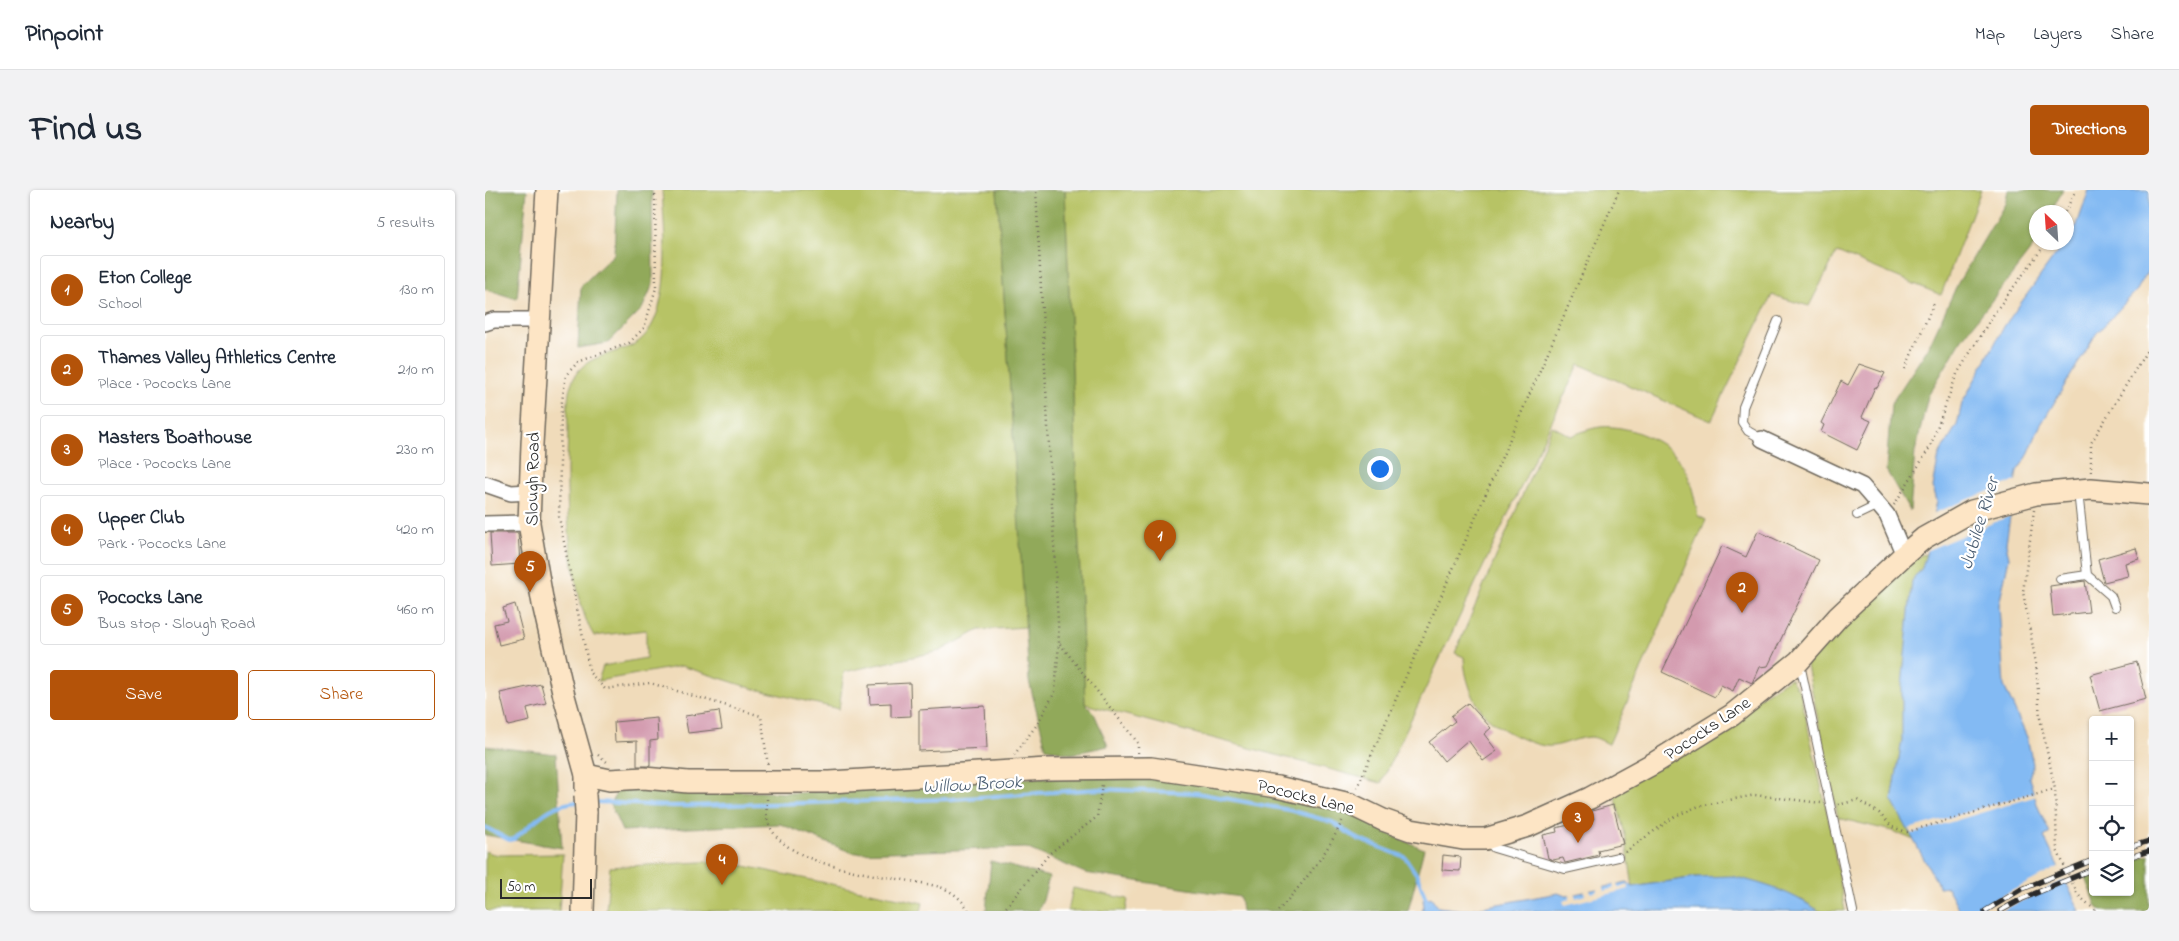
<!DOCTYPE html>
<html lang="en">
<head>
<meta charset="utf-8">
<style>
	:root { --surface:#fff; --page:#f2f2f3; --text:#1f2937; --muted:#747a83; --line:#e0e1e3; --accent:#b45309 }
	body { margin:0; font-family:"Indie Flower",sans-serif; background:var(--page); color:var(--text) }
	.controls { position:absolute; right:15px; bottom:15px; display:grid; overflow:hidden; border-radius:5px; box-shadow:0 1px 4px #0004 }
	.controls button { width:45px; height:45px; display:grid; place-items:center; padding:0; border:0; border-bottom:1px solid var(--line); background:var(--surface); color:var(--text); font:25px sans-serif }
	.compass { position:absolute; left:1544px; top:15px; width:45px; height:45px; border-radius:50%; background:var(--surface); box-shadow:0 1px 4px #0004; rotate:335deg }
	.scale { position:absolute; left:15px; bottom:12px; width:92px; box-sizing:border-box; padding-left:5px; border:2px solid #2b2b2b; border-top:0; font-size:14px; line-height:18px; white-space:nowrap; color:#2b2b2b; -webkit-text-stroke:4px #fff; paint-order:stroke }
	.you { position:absolute; left:894px; top:278px; width:18px; height:18px; margin:-12px; border:4px solid #fff; border-radius:50%; background:#1a73e8; box-shadow:0 0 0 8px #1a73e833 }
	.badge { display:grid; place-items:center; width:32px; height:32px; border-radius:50%; background:var(--accent); color:#fff; font-size:16px; font-weight:700 }
	.pin { position:absolute; translate:-50% -41px; filter:drop-shadow(0 1px 2px #0008) }
	.pin::after { content:''; position:absolute; top:26px; width:18px; height:15px; background:inherit; clip-path:polygon(0 0,100% 0,50% 100%) }
	.list { margin:0; padding:0; list-style:none }
	h2 { display:flex; justify-content:space-between; align-items:center; height:65px; margin:0; padding:0 20px; font-size:21px }
	h2 small { font-size:16px; font-weight:400; color:var(--muted) }
	.list li { display:grid; grid-template-columns:32px 1fr auto; gap:15px; align-items:center; box-sizing:border-box; height:70px; margin:0 10px 10px; padding:0 10px; border:1px solid var(--line); border-radius:5px }
	.list b { display:block; font-size:19px; white-space:nowrap }
	.list p { margin:0; font-size:16px; white-space:nowrap; color:var(--muted) }
	.list em { font-size:16px; font-style:normal; color:var(--muted) }
	.actions { display:flex; gap:10px; padding:15px 20px }
	.actions a { flex:1; padding:11px 0; border:1px solid var(--accent); border-radius:5px; text-align:center; font-size:18px; color:var(--accent) }
	.actions .main { background:var(--accent); color:#fff }
	.icon { flex:none; width:28px; height:28px; fill:none; stroke:currentColor; stroke-width:2; stroke-linecap:round; stroke-linejoin:round }
	.map { position:relative; flex:none; width:1664px; height:721px; overflow:hidden; border-radius:5px }
	header { display:flex; align-items:center; gap:30px; box-sizing:border-box; height:70px; padding:0 25px; background:var(--surface); border-bottom:1px solid var(--line) }
	header strong { font-size:24px }
	nav { display:flex; gap:28px; margin-inline-start:auto; font-size:18px }
	.intro { display:flex; align-items:center; justify-content:space-between; box-sizing:border-box; height:120px; padding:0 30px }
	h1 { margin:0; font-size:35px }
	.button { padding:12px 22px; border-radius:5px; background:var(--accent); color:#fff; font-size:18px; font-weight:700 }
	main { display:flex; gap:30px; padding:0 30px }
	aside { flex:1; background:var(--surface); border-radius:5px; box-shadow:0 1px 4px #0004 }
	.map>svg:first-child { display:block }
	.green { fill:#b7c365; stroke:#717748 }
	.forest { fill:#91a95a; stroke:#5e6a42 }
	.water { fill:#83baf3; stroke:#57728f }
	.pier { fill:#f0dbba }
	.lines { fill:none; stroke-linecap:round; stroke-linejoin:round }
	.stream { stroke:#83baf3; stroke-width:4 }
	.building { fill:#d39aae }
	.lane-casing { stroke:#70695d; stroke-width:10 }
	.street-casing { stroke:#70695d; stroke-width:18 }
	.secondary-casing { stroke:#70695d; stroke-width:24 }
	.path { stroke:#70695d; stroke-width:2.5; stroke-dasharray:1 4; stroke-linecap:butt }
	.lane { stroke:#fff; stroke-width:8 }
	.street { stroke:#fff; stroke-width:15 }
	.secondary { stroke:#fde5c5; stroke-width:21 }
	.rail-casing { stroke:#2b2b2b; stroke-width:5.5 }
	.rail { stroke:#fff; stroke-width:4; stroke-dasharray:11; stroke-linecap:butt }
	.secondary-bridge-casing { stroke:#70695d; stroke-width:24; stroke-linecap:butt }
	.secondary-bridge { stroke:#fde5c5; stroke-width:21 }
	.labels { text-anchor:middle; stroke-width:4.5; stroke-linejoin:round; paint-order:stroke }
	.street-label { font-size:18px; fill:#2b2b2b; stroke:#fff }
	.water-label { font-size:19px; font-style:italic; fill:#4a5d71; stroke:#fff }
</style>
</head>
<body>
<header>
<strong>Pinpoint</strong>
<nav><a>Map</a><a>Layers</a><a>Share</a></nav>
</header>
<div class="intro"><h1>Find us</h1><a class="button">Directions</a></div>
<main>
<aside>
<h2>Nearby<small>5 results</small></h2>
<ul class="list">
<li><span class="badge">1</span><div><b>Eton College</b><p>School</p></div><em>130 m</em></li>
<li><span class="badge">2</span><div><b>Thames Valley Athletics Centre</b><p>Place · Pococks Lane</p></div><em>210 m</em></li>
<li><span class="badge">3</span><div><b>Masters Boathouse</b><p>Place · Pococks Lane</p></div><em>230 m</em></li>
<li><span class="badge">4</span><div><b>Upper Club</b><p>Park · Pococks Lane</p></div><em>420 m</em></li>
<li><span class="badge">5</span><div><b>Pococks Lane</b><p>Bus stop · Slough Road</p></div><em>460 m</em></li>
</ul>
<div class="actions"><a class="main">Save</a><a>Share</a></div>
</aside>
<div class="map">
<svg width="1664" height="721" viewBox="0 0 1664 721">
	<rect width="100%" height="100%" fill="#fff"/>
	<filter id="ink" filterUnits="userSpaceOnUse"><feTurbulence type="fractalNoise" baseFrequency=".02" numOctaves="2"/><feDisplacementMap in="SourceGraphic" scale="10" xChannelSelector="R" yChannelSelector="G"/><feConvolveMatrix kernelMatrix="1 2 1 2 8 2 1 2 1" color-interpolation-filters="sRGB"/></filter>
	<filter id="wash" filterUnits="userSpaceOnUse"><feTurbulence type="fractalNoise" baseFrequency=".0096" numOctaves="4" result="noise"/><feDisplacementMap in="SourceGraphic" scale="20" xChannelSelector="R" yChannelSelector="G"/><feGaussianBlur stdDeviation="1.12" result="paint"/><feColorMatrix in="noise" values="0 0 0 0 0 0 0 0 0 0 0 0 0 0 0 0 0 1.4 0 .05"/><feComposite in="paint" operator="in"/></filter>
	<g filter="url(#wash)">
		<rect width="100%" height="100%" fill="#f0dbba"/>
		<!-- green -->
		<g class="green">
			<path d="M177 0H512L541 437 494 440 455 461 359 482 354 519 266 498 197 476 113 491 118 476 161 468V440L109 446C99 430 95 410 91 392 81 341 81 292 83 241 83 226 81 205 87 192 97 166 123 166 146 156 191 135 179 40 177 0Z"/>
			<polygon points="580,0 1496,0 1456,105 1352,62 1324,116 1287,105 1226,231 1094,174 896,593 600,514"/>
			<path d="M1067 236 1086 246C1099 241 1113 235 1127 237 1148 238 1175 250 1190 265 1205 280 1209 306 1213 326L1221 330 1124 554C1119 552 1111 547 1106 547 1091 547 1075 558 1060 556 1042 553 1016 540 1002 527 988 513 979 486 979 467L970 463Z"/>
			<polygon points="1441,364 1437,378 1427,391 1417,497 1417,550 1407,611 1429,650 1407,641 1353,628 1321,471 1384,407 1436,365"/>
			<polygon points="1305,488 1315,502 1344,631 1360,721 1334,721 1317,710 1211,687 1148,697 1140,645 1129,602"/>
			<polygon points="0,661 11,665 78,664 74,721 0,721"/>
			<polygon points="235,671 438,713 436,721 121,721 125,677"/>
			<polygon points="588,698 643,709 641,721 583,721"/>
		</g>
		<!-- forest -->
		<g class="forest">
			<polygon points="0,0 42,0 32,109 0,99"/>
			<polygon points="132,0 167,0 168,94 157,119 123,153 93,158 96,96 129,64"/>
			<polygon points="512,0 580,0 600,514 609,523 623,556 586,564 561,558 544,491"/>
			<polygon points="1523,0 1578,0 1566,22 1552,22 1551,51 1548,57 1477,149 1443,206 1430,262 1425,321 1401,280 1406,214 1443,158 1473,93 1520,14"/>
			<polygon points="0,556 71,564 77,658 0,645"/>
			<polygon points="660,584 772,602 870,625 911,647 939,659 923,721 757,721 755,707 600,683 541,658 368,663 295,634 137,641 125,614 135,597 309,603 545,588"/>
			<polygon points="1664,665 1664,721 1617,721 1612,717 1600,685 1608,683 1608,702 1645,702 1645,671"/>
			<polygon points="506,671 564,687 558,710 553,721 501,721"/>
		</g>
		<!-- water -->
		<g class="water">
			<polygon points="1604,0 1664,0 1664,79 1652,100 1611,144 1555,236 1542,267 1532,281 1521,353 1524,368 1514,415 1519,496 1542,547 1548,574 1544,588 1553,617 1565,643 1559,647 1595,721 1475,721 1462,697 1455,698 1407,611 1417,550 1417,497 1427,391 1437,378 1441,364 1452,311 1448,297 1454,265 1472,235 1477,213 1520,135 1579,53 1582,52 1582,49 1592,35"/>
			<path d="M1247 686C1282 695 1304 701 1334 721H937L939 716 938 710 946 707 953 717 981 720 1073 703 1081 706 1142 692 1148 697 1211 687Z"/>
		</g>
		<!-- pier -->
		<g class="pier">
			<polygon points="1534,289 1527,325 1438,362 1447,324"/>
			<polygon points="1550,602 1552,606 1426,644 1424,639"/>
			<polygon points="1575,676 1582,689 1516,721 1488,721"/>
			<polygon points="1132,693 1133,698 1143,695 1144,699 1080,715 1078,711 1085,709 1084,703 1089,702 1091,708 1100,705 1099,699 1104,698 1106,703 1112,701 1112,696 1118,695 1120,701 1129,698 1128,694"/>
		</g>
		<g class="lines">
			<!-- stream -->
			<g class="stream">
				<path d="M106 612C138 612 170 617 202 616L467 609 613 599 712 603 804 620 847 632 873 649 920 667 932 685 941 709 948 721"/>
				<path d="M0 637 24 650 29 649C51 631 64 613 94 612"/>
			</g>
		</g>
		<g id="blocks">
			<!-- building -->
			<g class="building">
				<polygon points="1374,174 1400,183 1392,198 1390,197 1377,227 1386,231 1372,260 1336,242 1339,235 1336,233 1356,191 1363,195"/>
				<polygon points="1273,341 1334,370 1283,476 1274,477 1267,493 1254,487 1248,501 1236,495 1230,507 1177,482 1237,356 1261,367"/>
				<polygon points="5,343 33,343 35,374 7,376"/>
				<polygon points="1651,358 1654,369 1640,373 1643,386 1619,392 1613,369"/>
				<polygon points="1600,391 1604,422 1568,426 1565,396"/>
				<polygon points="30,414 39,449 14,455 9,434 22,431 18,418"/>
				<polygon points="1652,472 1661,509 1615,521 1605,485"/>
				<polygon points="425,493 426,526 406,527 406,513 385,514 384,495"/>
				<polygon points="56,494 61,513 42,518 45,531 23,536 15,503"/>
				<polygon points="983,513 1006,538 999,544 1012,561 998,571 983,550 959,571 944,552 970,531 966,526"/>
				<polygon points="500,516 502,558 434,561 434,520"/>
				<polygon points="234,521 237,539 203,543 200,526"/>
				<polygon points="172,528 173,550 165,551 165,576 152,576 152,551 130,552 129,532"/>
				<polygon points="1128,615 1138,654 1113,660 1114,665 1080,673 1078,668 1068,670 1063,668 1058,645 1072,642 1071,638 1109,629 1107,621"/>
				<polygon points="958,665 976,667 975,681 957,680"/>
			</g>
		</g>
	</g>
	<g filter="url(#ink)">
		<use href="#blocks" fill-opacity="0" stroke="#70695d" stroke-width="1"/>
		<g class="lines">
			<defs>
				<g id="lane">
					<polyline points="1277,249 1263,241 1257,232 1258,217 1293,131"/>
					<polyline points="1593,301 1602,385 1626,406 1630,417"/>
					<polyline points="1372,325 1393,315"/>
					<polyline points="1575,389 1602,385"/>
					<polyline points="1315,474 1368,721"/>
					<polyline points="1002,650 1009,658 1080,679 1133,667"/>
				</g>
				<g id="street">
					<polyline points="0,133 9,130 55,130"/>
					<polyline points="1277,249 1377,296 1402,325 1419,365"/>
					<polyline points="0,294 26,303 45,302"/>
					<polyline points="0,334 44,333"/>
				</g>
				<g id="secondary">
					<polyline points="62,0 47,254 44,333 58,414 79,506 101,585 101,598"/>
					<polyline points="101,585 125,590 159,588 203,592 345,592 562,579 666,578 792,597 865,614 898,630 926,640 978,649 1000,649 1043,636 1105,608 1171,572 1247,525 1314,471 1353,427 1419,365 1439,348 1487,321 1551,304 1606,299 1664,304"/>
					<polyline points="98,721 101,622"/>
				</g>
			</defs>
			<!-- lane casing -->
			<use href="#lane" class="lane-casing"/>
			<!-- street casing -->
			<use href="#street" class="street-casing"/>
			<!-- secondary casing -->
			<use href="#secondary" class="secondary-casing"/>
			<!-- path -->
			<g class="path">
				<polyline points="170,0 171,98 159,138 144,153 93,172 81,185 76,218 74,327 105,483 120,499 165,493 276,526 283,576"/>
				<polyline points="1580,22 1591,0"/>
				<polyline points="1420,179 1449,113"/>
				<polyline points="1606,282 1606,253 1664,157"/>
				<polyline points="1409,315 1445,257 1472,184 1510,122 1562,52"/>
				<polyline points="1549,320 1538,402 1551,474 1555,528 1570,599 1572,660 1593,705 1611,721"/>
				<polyline points="575,454 653,553 653,563"/>
				<polyline points="113,565 122,572"/>
				<polyline points="529,565 551,536 570,502 574,453 551,0"/>
				<polyline points="872,598 1134,0"/>
				<path d="M282 609C282 614 281 622 282 628 294 682 412 685 455 697 467 701 478 710 484 721"/>
				<polyline points="1353,615 1372,610 1394,623 1407,637 1422,642 1570,599"/>
				<polyline points="1140,662 1190,626 1214,616 1270,605 1336,613"/>
				<polyline points="518,721 565,663 612,627 617,595"/>
				<path d="M793 721C818 693 843 663 858 629"/>
			</g>
			<!-- lane -->
			<use href="#lane" class="lane"/>
			<!-- street -->
			<use href="#street" class="street"/>
			<!-- secondary -->
			<use href="#secondary" class="secondary"/>
			<defs>
				<g id="rail">
					<polyline points="1645,657 1664,651"/>
					<polyline points="1645,667 1664,661"/>
					<polyline points="1500,721 1535,700 1608,670"/>
					<polyline points="1515,721 1537,709 1608,679"/>
				</g>
			</defs>
			<!-- rail casing -->
			<use href="#rail" class="rail-casing"/>
			<!-- rail -->
			<use href="#rail" class="rail"/>
			<defs>
				<polyline id="secondary-bridge" points="100,605 101,622"/>
			</defs>
			<!-- secondary-bridge casing -->
			<use href="#secondary-bridge" class="secondary-bridge-casing"/>
			<!-- secondary-bridge -->
			<use href="#secondary-bridge" class="secondary-bridge"/>
		</g>
	</g>
	<g class="labels">
		<!-- street labels -->
		<g class="street-label">
			<text transform="translate(47 289) rotate(-89)" y="6">Slough Road</text>
			<text transform="translate(1222 538) rotate(-34)" y="6">Pococks Lane</text>
			<text transform="translate(821 606) rotate(14)" y="6">Pococks Lane</text>
		</g>
		<!-- water labels -->
		<g class="water-label">
			<text transform="translate(1493 333) rotate(-73)" y="7">Jubilee River</text>
			<text transform="translate(487 593) rotate(-3)" y="7">Willow Brook</text>
		</g>
	</g>
</svg>
<div class="controls">
<button>+</button>
<button>−</button>
<button><svg class="icon" aria-label="locate" viewBox="0 0 24 24"><circle cx="12" cy="12" r="6"/><path d="M12 2v4M12 18v4M2 12h4M18 12h4"/></svg></button>
<button><svg class="icon" aria-label="layers" viewBox="0 0 24 24"><path d="M12 4l9 5-9 5-9-5zM3 14l9 5 9-5"/></svg></button>
</div>
<svg class="compass" viewBox="-18 -18 36 36"><path d="M0-13l5 13h-10z" fill="#e53935"/><path d="M0 13l5-13h-10z" fill="#747a83"/></svg>
<div class="scale">50 m</div>
<div class="you"></div>
<div class="pin badge" style="left:675px;top:371px">1</div>
<div class="pin badge" style="left:1257px;top:423px">2</div>
<div class="pin badge" style="left:1093px;top:653px">3</div>
<div class="pin badge" style="left:237px;top:695px">4</div>
<div class="pin badge" style="left:45px;top:402px">5</div>
</div>
</main>
</body>
</html>
